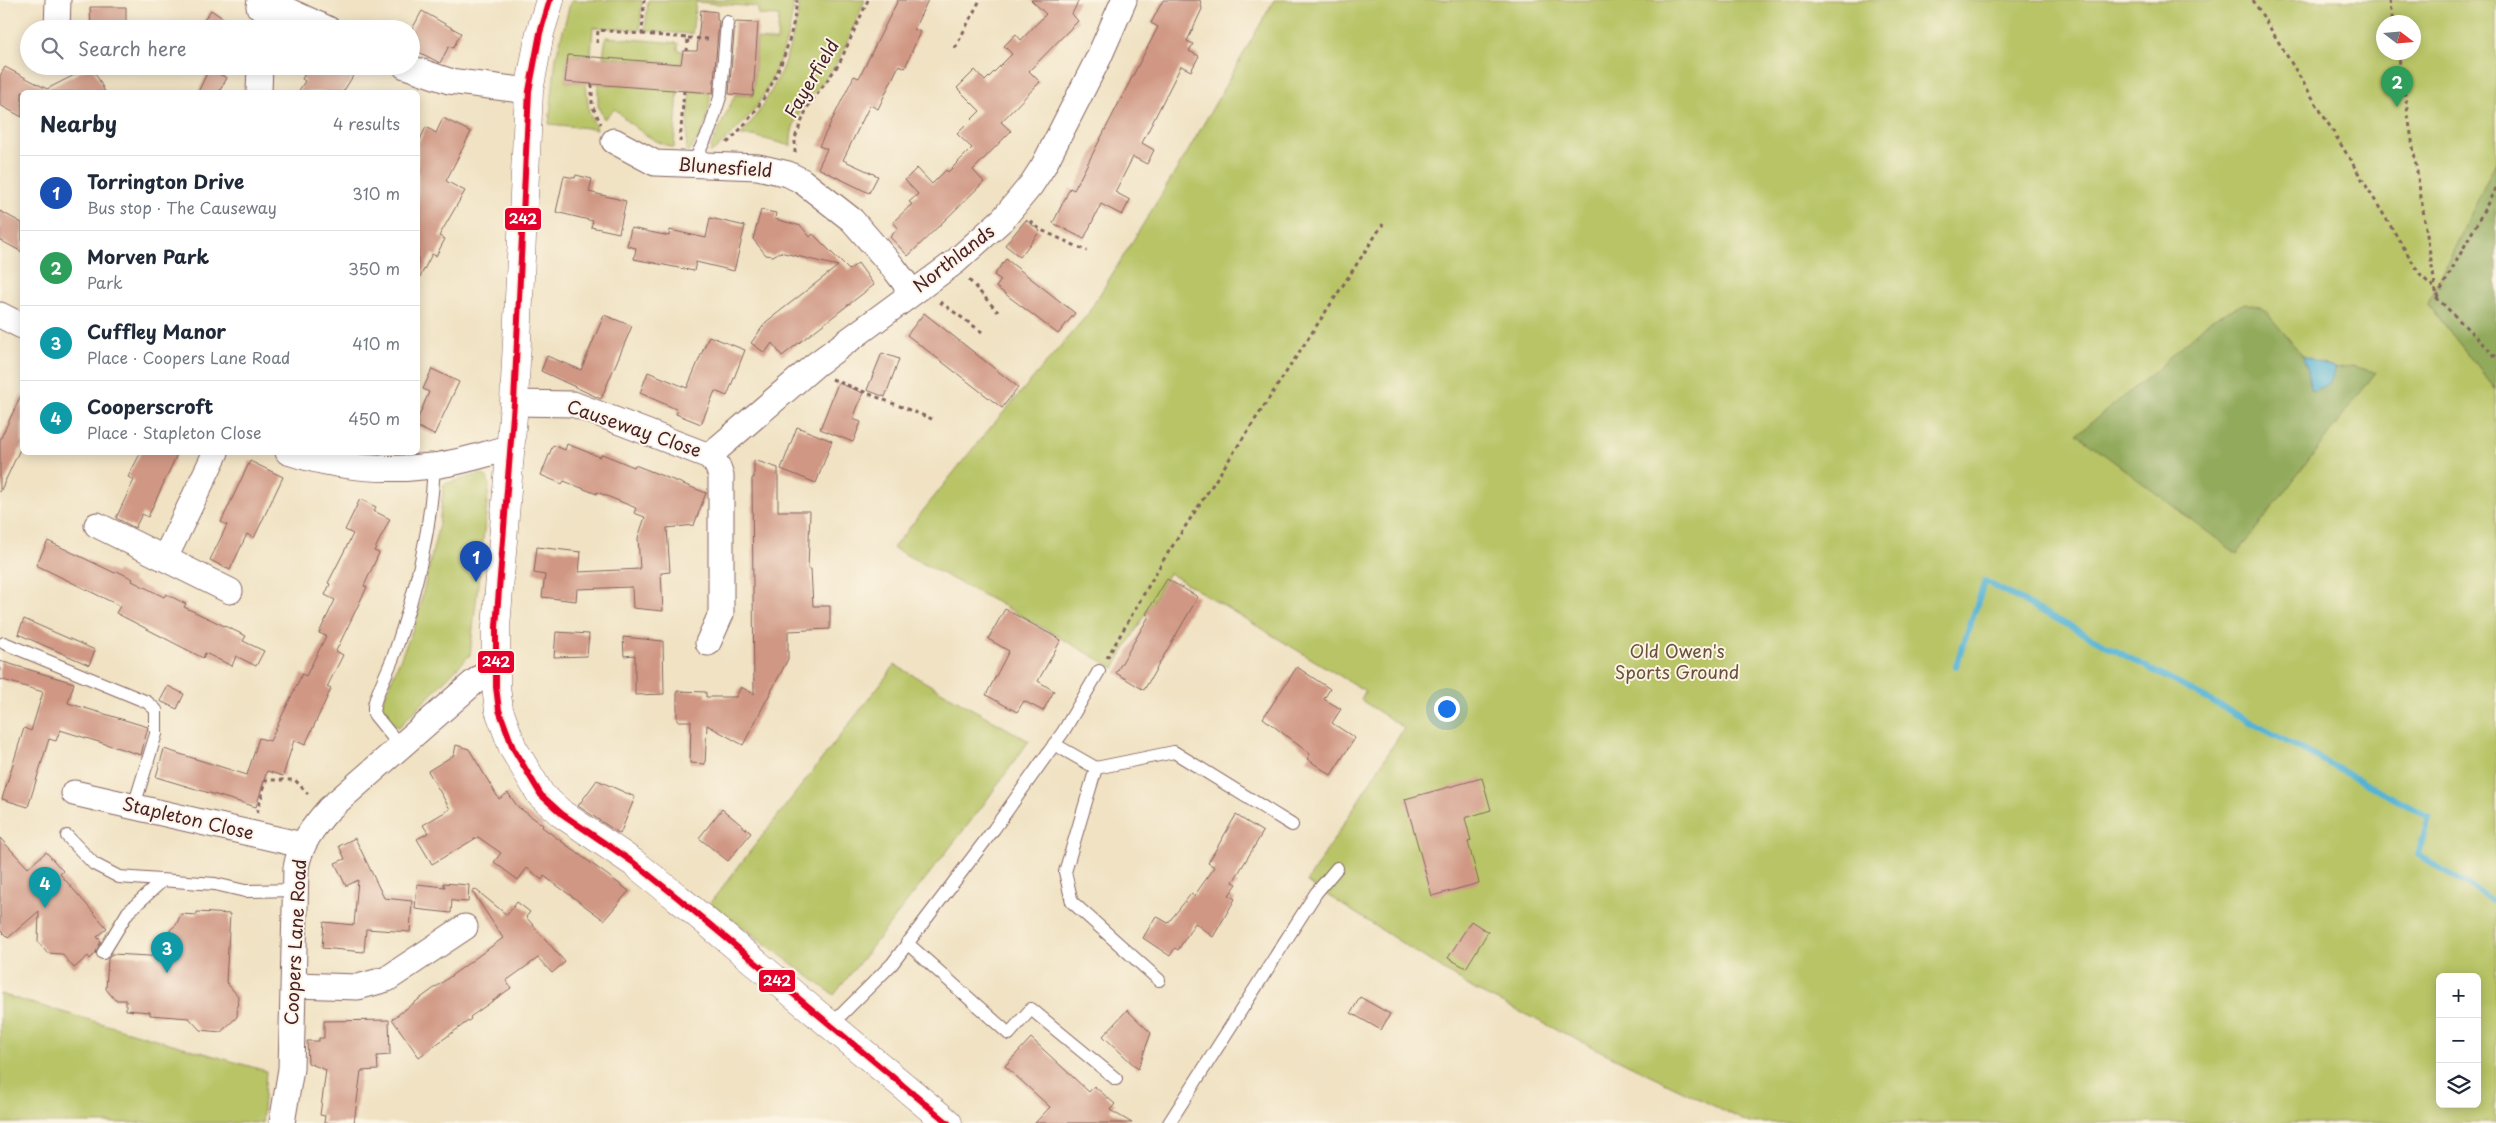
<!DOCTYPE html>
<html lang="en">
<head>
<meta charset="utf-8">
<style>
	:root { --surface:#fff; --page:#f2f2f3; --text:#1f2937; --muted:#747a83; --line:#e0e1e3; --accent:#b5179e }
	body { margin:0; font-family:"Playpen Sans",sans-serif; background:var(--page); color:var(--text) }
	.controls { position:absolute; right:15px; bottom:15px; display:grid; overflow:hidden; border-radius:8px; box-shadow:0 2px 12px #0003 }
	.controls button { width:45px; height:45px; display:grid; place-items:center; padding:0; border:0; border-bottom:1px solid var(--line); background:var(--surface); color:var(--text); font:25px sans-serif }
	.compass { position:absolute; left:2376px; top:15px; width:45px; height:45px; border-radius:50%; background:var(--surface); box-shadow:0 2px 12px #0003; rotate:106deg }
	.you { position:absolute; left:1446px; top:708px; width:18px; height:18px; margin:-12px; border:4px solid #fff; border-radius:50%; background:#1a73e8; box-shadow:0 0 0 8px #1a73e833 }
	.badge { display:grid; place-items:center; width:32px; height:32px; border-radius:50%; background:var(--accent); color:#fff; font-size:16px; font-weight:700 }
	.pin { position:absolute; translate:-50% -41px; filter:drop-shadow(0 1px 2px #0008) }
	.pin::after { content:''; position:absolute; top:26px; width:18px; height:15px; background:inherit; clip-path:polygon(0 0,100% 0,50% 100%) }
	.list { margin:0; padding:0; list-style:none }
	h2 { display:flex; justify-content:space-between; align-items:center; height:65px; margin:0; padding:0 20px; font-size:21px }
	h2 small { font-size:16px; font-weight:400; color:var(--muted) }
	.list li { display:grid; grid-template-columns:32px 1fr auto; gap:15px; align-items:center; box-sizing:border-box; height:75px; padding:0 20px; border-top:1px solid var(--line) }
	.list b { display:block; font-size:19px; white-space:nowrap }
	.list p { margin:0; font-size:16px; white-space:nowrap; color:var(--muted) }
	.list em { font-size:16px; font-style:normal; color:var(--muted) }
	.icon { flex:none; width:28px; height:28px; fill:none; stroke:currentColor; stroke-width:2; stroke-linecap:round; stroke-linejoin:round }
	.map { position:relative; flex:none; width:2496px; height:1123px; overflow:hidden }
	.search { position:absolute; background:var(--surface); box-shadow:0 2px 12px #0003; left:20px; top:20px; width:400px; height:55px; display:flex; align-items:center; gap:12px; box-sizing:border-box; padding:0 18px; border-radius:28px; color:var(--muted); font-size:19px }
	.panel { position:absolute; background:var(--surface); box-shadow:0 2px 12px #0003; left:20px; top:90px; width:400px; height:365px; border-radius:8px }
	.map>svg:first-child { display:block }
	.green { fill:#b8c466; stroke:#817248; fill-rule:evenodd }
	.forest { fill:#92aa5b; stroke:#6e6443 }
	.water { fill:#54b3d3; stroke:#4f697f }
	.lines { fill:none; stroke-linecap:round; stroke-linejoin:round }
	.stream { stroke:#54b3d3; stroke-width:6 }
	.building { fill:#d09884 }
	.lane-casing { stroke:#846360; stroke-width:14 }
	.street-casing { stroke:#846360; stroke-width:27 }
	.secondary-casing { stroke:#846360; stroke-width:29 }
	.path { stroke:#846360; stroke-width:3; stroke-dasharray:4 4; stroke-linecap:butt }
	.lane { stroke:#fff; stroke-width:12 }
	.street { stroke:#fff; stroke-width:25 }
	.secondary { stroke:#fff; stroke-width:28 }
	.bus-1-casing { stroke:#fcf5e5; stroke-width:10 }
	.bus-1 { stroke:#e4002b; stroke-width:6 }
	.labels { text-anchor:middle; stroke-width:4; stroke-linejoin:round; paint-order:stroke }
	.street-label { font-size:18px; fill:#4a1f2b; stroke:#fcf5e5 }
	.park-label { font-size:18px; fill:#6b513d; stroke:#fcf5e5 }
	.line-badge { stroke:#fcf5e5; stroke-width:2 }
	.badge-label { font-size:14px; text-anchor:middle; font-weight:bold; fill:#fff }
</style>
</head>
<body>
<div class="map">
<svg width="2496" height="1123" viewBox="0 0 2496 1123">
	<rect width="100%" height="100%" fill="#fcf5e5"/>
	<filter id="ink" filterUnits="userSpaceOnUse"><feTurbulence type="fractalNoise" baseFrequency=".02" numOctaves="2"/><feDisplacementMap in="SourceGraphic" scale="10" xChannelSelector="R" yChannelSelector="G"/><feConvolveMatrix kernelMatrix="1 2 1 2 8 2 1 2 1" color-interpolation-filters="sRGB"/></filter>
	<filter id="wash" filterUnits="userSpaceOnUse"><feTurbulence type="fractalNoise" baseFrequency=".0096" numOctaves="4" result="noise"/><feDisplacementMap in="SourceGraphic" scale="20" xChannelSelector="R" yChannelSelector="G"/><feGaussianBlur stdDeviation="1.12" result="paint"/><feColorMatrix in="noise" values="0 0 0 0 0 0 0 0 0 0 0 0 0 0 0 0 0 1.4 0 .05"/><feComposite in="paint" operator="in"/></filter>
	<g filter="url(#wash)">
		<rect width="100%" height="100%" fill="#f0e2c3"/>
		<!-- green -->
		<g class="green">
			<polygon points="571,0 642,0 640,30 593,27 591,56 568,55 565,82 586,83 589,113 597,129 549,124 556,57"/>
			<path d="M648 0H794C791 38 774 85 750 115 739 128 726 140 714 151L710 153 711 146 735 95 753 96 757 39 777 41 779 16 758 15V7L696 2 692 34 645 31Z"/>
			<path d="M800 0H865C856 21 848 44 836 64 821 89 788 113 791 146L754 136H740C775 95 792 53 800 0Z"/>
			<path d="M1274 0H2496V162L2428 304 2496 390V1123H1749L1475 990 1307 882 1404 728 1361 700 1365 691 1169 573 1114 668 1004 606 893 548 979 441 1087 315 1187 153ZM2384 22H2414V52H2384ZM2440 977H2477V1104H2440Z"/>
			<polygon points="606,37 678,43 678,50 683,51 681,64 603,57"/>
			<path d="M598 84 678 90 674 148C650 141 632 126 615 109L604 119 598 106Z"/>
			<path d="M690 91 710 93C710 116 704 133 689 151L686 150Z"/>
			<path d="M481 474 487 477 489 486 470 655 399 727C388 724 382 714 382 702L416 622 439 524 444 484Z"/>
			<polygon points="895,665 1029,741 981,808 834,995 710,903"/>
			<polygon points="0,994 266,1071 262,1123 0,1123"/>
		</g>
		<!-- forest -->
		<g class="forest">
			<polygon points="2496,162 2496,390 2428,304"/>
			<polygon points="2245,303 2263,308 2303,356 2336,368 2351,366 2376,372 2237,554 2077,434 2153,373 2210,320"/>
		</g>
		<!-- water -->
		<polygon class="water" points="2303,356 2336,368 2329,384 2312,391"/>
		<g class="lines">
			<!-- stream -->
			<polyline class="stream" points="1956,666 1985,581 2429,817 2418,855 2496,902"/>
		</g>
		<g id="blocks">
			<!-- building -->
			<g class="building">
				<polygon points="898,0 928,0 914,29 920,32 905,68 899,65 878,109 870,105 843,160 878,176 869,193 818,168 827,149 819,146 854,76 859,78"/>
				<polygon points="1031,0 1079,0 1072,14 1078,21 1029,71 1040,82 1001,122 1011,131 973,170 984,182 908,256 890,237 898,228 893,222 912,204 909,202 918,194 905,180 917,168 932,184 946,170 948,172 972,148 957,134 980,111 957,88 975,70 985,81 1012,54 1004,46 1016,34 1021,40 1046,14"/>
				<polygon points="1163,0 1200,0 1202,9 1187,41 1193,44 1189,51 1199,56 1191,71 1181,66 1142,143 1154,150 1147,164 1133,157 1115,192 1130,200 1122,215 1101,204 1084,239 1053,223 1070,188 1074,190 1142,58 1158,27 1151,23"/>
				<polygon points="90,7 126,7 126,29 91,29"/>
				<polygon points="211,10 239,29 198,29"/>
				<polygon points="701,10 717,12 717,20 719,21 713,93 565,82 568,55 681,64 683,51 697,51"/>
				<polygon points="422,11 461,33 453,48 449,46 440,63 411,48 411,31"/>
				<polygon points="735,22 758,23 753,96 729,94"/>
				<polygon points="92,66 105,92 22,92 22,117 0,105 0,76 5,67 47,89"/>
				<polygon points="309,66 338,66 353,76 343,92 298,92 305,81 302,79"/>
				<polygon points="209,69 227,78 219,92 198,92"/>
				<polygon points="443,118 471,132 446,181 465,191 439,236 445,239 436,256 432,254 418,281 418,144 426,127 436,133"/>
				<polygon points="576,175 592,179 589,192 626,201 619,233 591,227 593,221 556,212 564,176 575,178"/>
				<polygon points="761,210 776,213 775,219 801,226 810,237 813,234 849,270 858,263 874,285 782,356 772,343 765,353 751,343 766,322 838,266 780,252 773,256 766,255 753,239"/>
				<polygon points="0,211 22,223 22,252 0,240"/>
				<polygon points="710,218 745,226 734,271 696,262 694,271 634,259 636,248 627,246 631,228 669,236 670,230 706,238"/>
				<polygon points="1026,220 1040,231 1020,257 1005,245"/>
				<polygon points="1006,259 1075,313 1058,334 996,287 1001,280 994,275"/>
				<polygon points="924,313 1018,387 1002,408 907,335"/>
				<polygon points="604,315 632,326 601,399 541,371 547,356 581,370"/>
				<polygon points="709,336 745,350 727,396 715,391 701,424 676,414 678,410 640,393 648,372 687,388"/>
				<polygon points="882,353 899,359 885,397 867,390"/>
				<polygon points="432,369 459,382 434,435 418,427 418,418 429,392 423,389"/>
				<polygon points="838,383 863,393 853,419 861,422 853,442 820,429"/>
				<polygon points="22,393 22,445 0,492 0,440"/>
				<polygon points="797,427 832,441 816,483 781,469"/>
				<polygon points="567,444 600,457 602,454 634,467 635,465 706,493 694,525 667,528 670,572 661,573 663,611 633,608 632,587 577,589 576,601 542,597 545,575 534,573 537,547 581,552 579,572 640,569 638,538 645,517 634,513 636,508 597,492 597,494 564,481 562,484 541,475 553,445 565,450"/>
				<polygon points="141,452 178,452 148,517 142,514 135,528 116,518 134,480 128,477"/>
				<polygon points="754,460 778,468 778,511 810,511 808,569 811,569 813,606 830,606 830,629 788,631 788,659 743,745 707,725 705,764 690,763 691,721 677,721 677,691 706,692 706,697 736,697 741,687 754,694 752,478 754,478"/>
				<polygon points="250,461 283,477 254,538 247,534 230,570 210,560 227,525 221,522"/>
				<polygon points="360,499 376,507 374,511 390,519 374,551 379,553 364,586 367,587 336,651 343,655 327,687 331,689 305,745 294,740 283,776 267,771 256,807 156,777 164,749 247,775 259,738 270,741 302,674 306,676 326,636 319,633 335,600 325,595 330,584 328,583 353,534 345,530"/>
				<polygon points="48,541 115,573 117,571 133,579 132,581 164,597 166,594 186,604 184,607 246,636 243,641 264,651 256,666 236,656 232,666 205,653 203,658 116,613 120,606 36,565"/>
				<polygon points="1167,579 1198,597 1144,690 1116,673 1149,616 1146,614"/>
				<polygon points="1005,609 1061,640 1038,681 1054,691 1043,711 1024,701 1017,712 986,695 1009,651 988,639"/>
				<polygon points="24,619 95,650 89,665 18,634"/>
				<polygon points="556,632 589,634 587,656 554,657"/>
				<polygon points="623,637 663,641 664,694 635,695 635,655 624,656"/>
				<polygon points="0,661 74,683 68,703 148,727 141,755 60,730 56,741 49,739 28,807 2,799 24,728 31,731 43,692 0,679"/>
				<polygon points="1297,667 1330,689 1324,699 1341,709 1332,723 1355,738 1331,775 1307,759 1310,754 1263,718"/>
				<polygon points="168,686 184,694 177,709 160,701"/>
				<polygon points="456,745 469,749 499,799 508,793 518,807 543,825 542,827 629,891 604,920 544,876 542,880 527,868 518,880 494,862 501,853 478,837 432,864 417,839 428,833 423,825 450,809 428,771 454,755"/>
				<polygon points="1482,778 1491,810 1465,818 1471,841 1468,842 1479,883 1432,896 1405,799"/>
				<polygon points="597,780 635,797 620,834 578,806"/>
				<polygon points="722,809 751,833 728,861 699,838"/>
				<polygon points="1236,815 1263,832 1233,882 1237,884 1229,895 1235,899 1213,937 1195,923 1178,950 1175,948 1170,956 1143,938 1156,916 1168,923 1191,894 1194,896 1215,867 1208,863"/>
				<polygon points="0,838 28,868 46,852 63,871 60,874 107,928 97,937 101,941 95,954 90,959 88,956 74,968 62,954 47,953 38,942 39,911 8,938 0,930"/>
				<polygon points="355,838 384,898 412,901 410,932 366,929 364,952 322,948 324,922 354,925 358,880 346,886 335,863 345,859 339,846"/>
				<polygon points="443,883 469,885 468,902 454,901 452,899 451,913 415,909 417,884 445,887"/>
				<polygon points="475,889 507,915 517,902 530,912 526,917 565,962 552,973 538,958 506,981 511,988 470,1017 471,1019 419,1057 392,1019 503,938 472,891"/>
				<polygon points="197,912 230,914 226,982 238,996 237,1017 221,1032 200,1030 189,1018 150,1015 150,1012 126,1010 126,1000 115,1000 106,989 108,959 112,954 168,957 170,930 176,925 181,914 197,915"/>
				<polygon points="1471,921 1488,932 1466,968 1448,958"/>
				<polygon points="1360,997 1390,1014 1381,1030 1351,1013"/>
				<polygon points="1127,1010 1151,1033 1138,1069 1103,1036"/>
				<polygon points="389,1020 390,1055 377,1056 378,1070 361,1071 354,1123 324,1123 325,1116 320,1115 326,1070 308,1063 307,1041 319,1041 319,1038 324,1038 324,1021"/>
				<polygon points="1031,1038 1089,1092 1094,1086 1115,1104 1110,1110 1132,1123 1035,1123 1050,1107 1005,1066"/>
			</g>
		</g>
	</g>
	<g filter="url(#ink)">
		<use href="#blocks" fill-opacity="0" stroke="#846360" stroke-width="1"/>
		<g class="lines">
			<defs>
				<g id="lane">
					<polyline points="693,164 710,129 721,94 727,22"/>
					<polyline points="4,643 147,702 156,710 156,734 134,806"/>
					<polyline points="1054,744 1096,768 1065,872 1072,902 1159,980"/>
					<path d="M400 746 374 714V705C379 686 389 670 395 652 416 590 431 531 434 466"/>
					<polyline points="1096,768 1174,752 1292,825"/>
					<polyline points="67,836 94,864 119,877 215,884 245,891 295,890"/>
					<polyline points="907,943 1009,1034 1031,1009 1116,1079"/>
					<polyline points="103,953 128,912 162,881"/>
					<polyline points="832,1024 892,964 994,829 1063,732 1099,671"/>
					<polyline points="1169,1123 1316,893 1337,868"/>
				</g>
				<g id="street">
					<polyline points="260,0 259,7 289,11 328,29"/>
					<polyline points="57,29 58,0"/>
					<polyline points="405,66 449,81 529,91"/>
					<polyline points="259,92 260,66"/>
					<polyline points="614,141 655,163 758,167 788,174 802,181 852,220 893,267 912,292"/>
					<polyline points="0,315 22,326"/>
					<polyline points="514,403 573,404 709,456 717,465 721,476 721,614 708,643"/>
					<path d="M288 452C334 467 384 472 432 466 459 463 486 454 511 447"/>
					<polyline points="709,456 815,365 955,262 1003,219 1031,185 1044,165 1099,57 1124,0"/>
					<polyline points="97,525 230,591"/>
					<polyline points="165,558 216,452"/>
					<polyline points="74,793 302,845"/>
					<polyline points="294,985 358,987 387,979 465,927"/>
					<path d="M282 1123 291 1069 296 868C300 844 313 827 329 809L473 683 495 667"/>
				</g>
				<polyline id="secondary" points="550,0 540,33 529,91 514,403 496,627 496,687 499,710 513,748 541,795 562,814 634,863 678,898 948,1123"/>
			</defs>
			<!-- lane casing -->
			<use href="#lane" class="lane-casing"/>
			<!-- street casing -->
			<use href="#street" class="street-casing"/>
			<!-- secondary casing -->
			<use href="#secondary" class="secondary-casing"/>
			<!-- path -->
			<g class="path">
				<polyline points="2253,0 2421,276 2435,288"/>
				<polyline points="2389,0 2393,22"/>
				<polyline points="642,34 688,38 687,51"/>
				<polyline points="688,38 709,39"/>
				<polyline points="597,43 598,30 642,34 644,0"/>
				<polyline points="955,48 980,0"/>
				<polyline points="2398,52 2437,298 2496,357"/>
				<polyline points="592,84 592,105 601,124"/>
				<polyline points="680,142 684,91"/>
				<path d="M727 143C767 105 791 55 797 0"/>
				<polyline points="795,153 795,138 807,108 839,64 868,0"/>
				<polyline points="1030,221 1041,230 1087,251"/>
				<polyline points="969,280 998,312"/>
				<polyline points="2437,297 2496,188"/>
				<polyline points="940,302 982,332"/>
				<polyline points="832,379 932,419"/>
				<polyline points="1107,658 1164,559 1383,224"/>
				<polyline points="257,813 266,780 295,780 308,794"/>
			</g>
			<!-- lane -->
			<use href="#lane" class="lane"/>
			<!-- street -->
			<use href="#street" class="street"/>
			<!-- secondary -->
			<use href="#secondary" class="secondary"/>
			<defs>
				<polyline id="bus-1" points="550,0 540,33 529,91 514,403 496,627 496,687 499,710 513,748 541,795 562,814 634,863 678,898 948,1123"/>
			</defs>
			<!-- bus-1 casing -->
			<use href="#bus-1" class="bus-1-casing"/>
			<!-- bus-1 -->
			<use href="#bus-1" class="bus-1"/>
		</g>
	</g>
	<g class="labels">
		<!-- street labels -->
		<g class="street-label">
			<text transform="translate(812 79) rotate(-59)" y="6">Fayerfield</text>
			<text transform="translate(725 168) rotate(4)" y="6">Blunesfield</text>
			<text transform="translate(954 259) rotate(-38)" y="6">Northlands</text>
			<text transform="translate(634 429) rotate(19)" y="6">Causeway Close</text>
			<text transform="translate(188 819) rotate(13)" y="6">Stapleton Close</text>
			<text transform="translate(296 942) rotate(-87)" y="6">Coopers Lane Road</text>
		</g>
		<!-- park labels -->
		<g class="park-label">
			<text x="1677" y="658">Old Owen's<tspan x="1677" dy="21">Sports Ground</tspan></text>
		</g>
	</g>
	<g class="line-badge">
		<rect x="504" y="207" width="38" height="24" rx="5" fill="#e4002b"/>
		<rect x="477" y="650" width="38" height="24" rx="5" fill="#e4002b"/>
		<rect x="758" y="969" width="38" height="24" rx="5" fill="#e4002b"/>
	</g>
	<g class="badge-label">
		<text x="523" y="224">242</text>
		<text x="496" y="667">242</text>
		<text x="777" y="986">242</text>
	</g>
</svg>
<div class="controls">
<button>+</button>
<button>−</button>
<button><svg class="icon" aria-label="layers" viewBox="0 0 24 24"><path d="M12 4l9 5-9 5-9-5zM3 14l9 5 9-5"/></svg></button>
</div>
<svg class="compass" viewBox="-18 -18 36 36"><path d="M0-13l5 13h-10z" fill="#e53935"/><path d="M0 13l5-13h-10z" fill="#747a83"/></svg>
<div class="you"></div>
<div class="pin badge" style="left:476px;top:582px;background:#1a4fb4">1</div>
<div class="pin badge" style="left:2397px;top:107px;background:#2e9e5b">2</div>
<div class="pin badge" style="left:167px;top:973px;background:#0f9aa8">3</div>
<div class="pin badge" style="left:45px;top:908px;background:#0f9aa8">4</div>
<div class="search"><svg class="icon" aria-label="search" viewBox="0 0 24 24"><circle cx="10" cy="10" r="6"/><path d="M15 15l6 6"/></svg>Search here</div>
<section class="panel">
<h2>Nearby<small>4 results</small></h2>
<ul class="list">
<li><span class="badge" style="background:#1a4fb4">1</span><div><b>Torrington Drive</b><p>Bus stop · The Causeway</p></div><em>310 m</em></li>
<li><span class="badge" style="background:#2e9e5b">2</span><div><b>Morven Park</b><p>Park</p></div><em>350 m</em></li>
<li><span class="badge" style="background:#0f9aa8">3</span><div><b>Cuffley Manor</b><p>Place · Coopers Lane Road</p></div><em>410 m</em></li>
<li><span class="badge" style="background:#0f9aa8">4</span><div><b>Cooperscroft</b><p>Place · Stapleton Close</p></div><em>450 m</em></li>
</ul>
</section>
</div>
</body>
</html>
